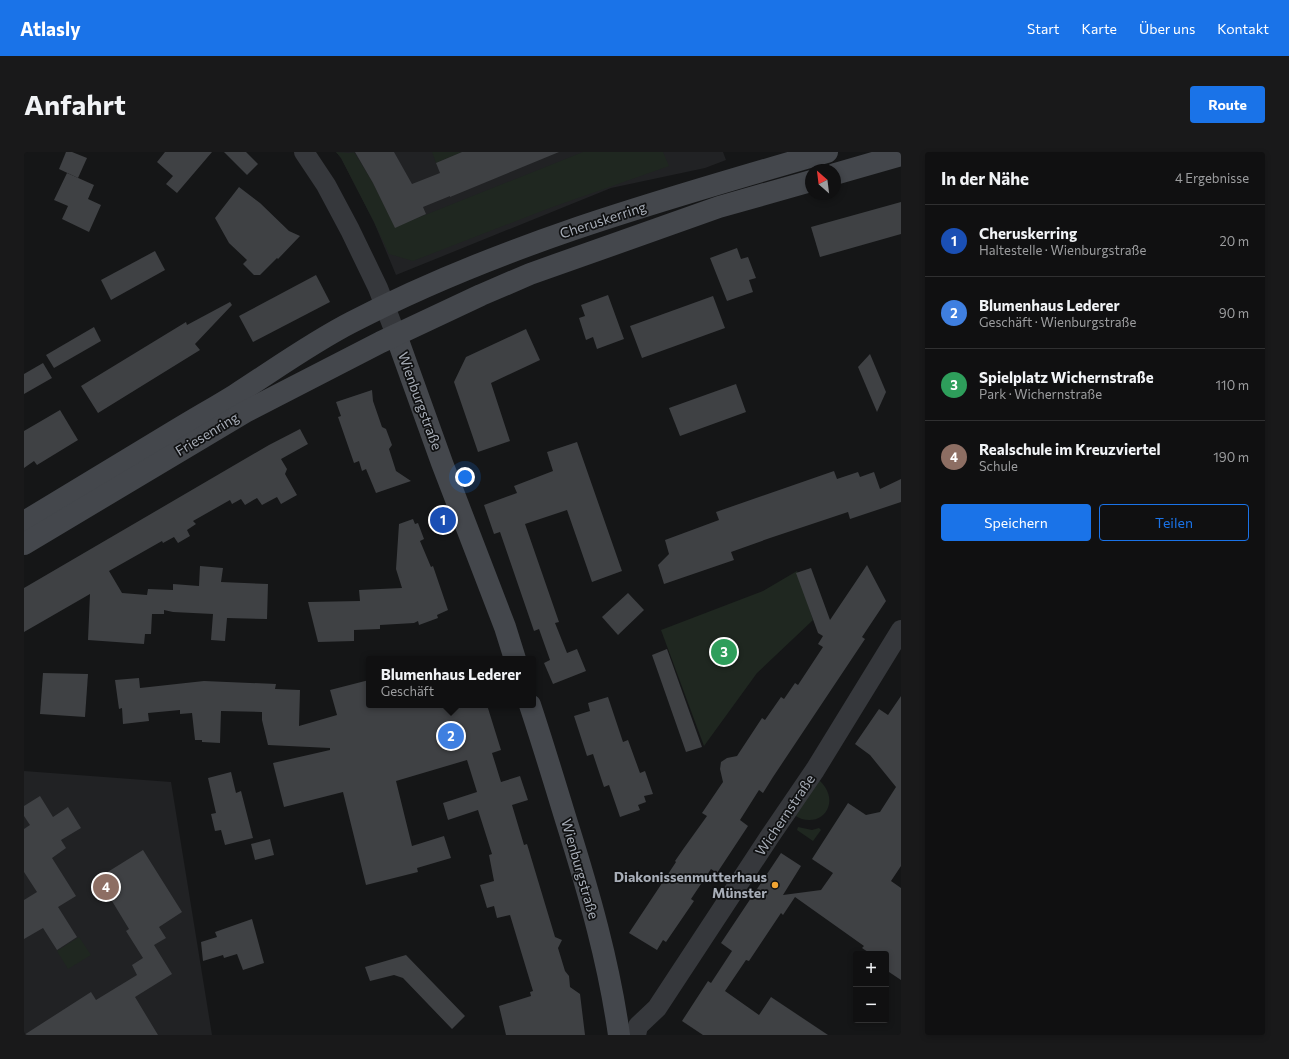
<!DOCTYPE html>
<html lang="de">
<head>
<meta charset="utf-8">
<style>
	:root { --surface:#101011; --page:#19191a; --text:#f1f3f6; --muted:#9c9d9f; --line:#303031; --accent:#1a73e8 }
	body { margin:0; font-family:Commissioner,sans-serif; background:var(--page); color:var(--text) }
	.controls { position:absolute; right:12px; bottom:12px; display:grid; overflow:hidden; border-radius:4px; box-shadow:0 2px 6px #0003 }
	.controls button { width:36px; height:36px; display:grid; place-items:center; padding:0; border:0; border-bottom:1px solid var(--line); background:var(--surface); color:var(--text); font:20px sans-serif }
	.compass { position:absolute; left:781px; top:12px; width:36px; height:36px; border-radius:50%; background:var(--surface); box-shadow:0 2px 6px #0003; rotate:332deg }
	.you { position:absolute; left:441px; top:325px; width:14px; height:14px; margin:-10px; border:3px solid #fff; border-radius:50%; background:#1a73e8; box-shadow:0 0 0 6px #1a73e833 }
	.badge { display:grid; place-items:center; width:26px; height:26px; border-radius:50%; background:var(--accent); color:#fff; font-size:13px; font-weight:700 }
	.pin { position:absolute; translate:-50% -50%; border:2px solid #fff; box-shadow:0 1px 4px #0006 }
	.popup { position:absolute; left:342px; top:504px; width:170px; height:52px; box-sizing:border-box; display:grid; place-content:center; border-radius:4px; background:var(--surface); filter:drop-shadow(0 1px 3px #0005); font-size:13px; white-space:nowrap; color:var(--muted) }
	.popup b { font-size:15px; color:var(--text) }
	.popup::after { content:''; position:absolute; left:50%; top:100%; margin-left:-8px; border:8px solid transparent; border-top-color:var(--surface) }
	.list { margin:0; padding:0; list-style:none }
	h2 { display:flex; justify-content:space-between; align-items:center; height:52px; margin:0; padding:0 16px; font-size:17px }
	h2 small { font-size:13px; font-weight:400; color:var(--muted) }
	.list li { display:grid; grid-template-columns:26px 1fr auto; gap:12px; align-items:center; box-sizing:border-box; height:72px; padding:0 16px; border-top:1px solid var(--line) }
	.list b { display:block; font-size:15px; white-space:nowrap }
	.list p { margin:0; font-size:13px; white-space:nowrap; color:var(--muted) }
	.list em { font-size:13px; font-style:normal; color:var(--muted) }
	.actions { display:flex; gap:8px; padding:12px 16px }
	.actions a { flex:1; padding:9px 0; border:1px solid var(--accent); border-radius:4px; text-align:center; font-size:14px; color:var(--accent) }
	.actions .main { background:var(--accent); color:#fff }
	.map { position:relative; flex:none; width:877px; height:883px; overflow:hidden; border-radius:4px }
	header { display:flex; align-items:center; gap:24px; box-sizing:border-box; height:56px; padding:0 20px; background:var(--accent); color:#fff }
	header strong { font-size:19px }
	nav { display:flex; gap:22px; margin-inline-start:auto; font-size:14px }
	.intro { display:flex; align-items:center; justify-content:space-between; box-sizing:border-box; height:96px; padding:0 24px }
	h1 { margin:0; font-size:28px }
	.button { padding:10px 18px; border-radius:4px; background:var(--accent); color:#fff; font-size:14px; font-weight:700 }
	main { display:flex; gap:24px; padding:0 24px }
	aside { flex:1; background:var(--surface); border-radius:4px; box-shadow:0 2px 6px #0003 }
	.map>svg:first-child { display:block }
	.built { fill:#212224 }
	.green { fill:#1f2720 }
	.building { fill:#3f4144 }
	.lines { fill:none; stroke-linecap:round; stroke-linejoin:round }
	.street { stroke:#36383c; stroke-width:20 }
	.secondary { stroke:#44474c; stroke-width:22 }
	.poi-dot { fill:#f2a533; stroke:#101112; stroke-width:1.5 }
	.labels { text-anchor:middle; stroke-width:3.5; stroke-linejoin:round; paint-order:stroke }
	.street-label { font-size:14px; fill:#a7adb7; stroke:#101112 }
	.poi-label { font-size:14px; font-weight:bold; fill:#a7adb7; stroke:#101112; text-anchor:end }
</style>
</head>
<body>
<header>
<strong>Atlasly</strong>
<nav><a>Start</a><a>Karte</a><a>Über uns</a><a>Kontakt</a></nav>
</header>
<div class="intro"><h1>Anfahrt</h1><a class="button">Route</a></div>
<main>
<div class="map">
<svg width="877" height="883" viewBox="0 0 877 883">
	<rect width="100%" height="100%" fill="#151617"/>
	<!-- built -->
	<g class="built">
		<polygon points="312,0 699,0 702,8 681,16 587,36 372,123 350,70 317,6"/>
		<polygon points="0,619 147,630 188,883 0,883"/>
	</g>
	<!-- green -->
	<g class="green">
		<path d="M312 0C317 0 327 2 330 0L349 31 371 75 559 0H639L645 14 523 57 389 109 365 102 350 70 317 6Z"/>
		<polygon points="408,0 438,0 412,11"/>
		<polygon points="773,419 789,468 733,521 680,594 637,478 739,439"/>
		<path d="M795 628C820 651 795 680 770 663Z"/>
		<polygon points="774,675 788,678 795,676 797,678 789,689 773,678"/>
		<polygon points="55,785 67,803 44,817 33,799"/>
	</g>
	<!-- building -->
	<g class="building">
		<polygon points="42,0 48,0 63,6 54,26 35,17"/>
		<polygon points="141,0 188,0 153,41 142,32 149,24 133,10"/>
		<polygon points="200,0 222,0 234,12 223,23"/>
		<polygon points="331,0 370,0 388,32 416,21 412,11 438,0 535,0 426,45 426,44 399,55 402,62 371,76 349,31"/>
		<polygon points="43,21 70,33 64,47 77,53 65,80 38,67 44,54 30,48"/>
		<polygon points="215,35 236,51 265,79 276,84 254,107 253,106 236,123 230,123 219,112 223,108 205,91 191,66"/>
		<polygon points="877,50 877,82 796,105 787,75"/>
		<polygon points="713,96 717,107 724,105 732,126 725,128 729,140 703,149 686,106"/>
		<polygon points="131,99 141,118 87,148 77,128"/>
		<polygon points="292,123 306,150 229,190 215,164"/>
		<polygon points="584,143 600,187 573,197 569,185 562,188 555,166 561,164 557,153"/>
		<polygon points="689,144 701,176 618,206 606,174"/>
		<polygon points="206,150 208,153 171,192 176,198 74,261 57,234 162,170 163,173"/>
		<polygon points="70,175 77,189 30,216 22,203"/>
		<polygon points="502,177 516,208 467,231 486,289 454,300 430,230 442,205"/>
		<polygon points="846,202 862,240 853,260 834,215"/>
		<polygon points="19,211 28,226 0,242 0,222"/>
		<polygon points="712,232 722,260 656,284 645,256"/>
		<polygon points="348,238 349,249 358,275 362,277 368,293 365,297 372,319 387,329 352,341 342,317 338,319 335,309 330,311 314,265 317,264 312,250"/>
		<polygon points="36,258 54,288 13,313 10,309 0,316 0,279"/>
		<polygon points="276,277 284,292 257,307 263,317 261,322 273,343 257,352 253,345 238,353 233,346 221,353 217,347 208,352 206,348 169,369 172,372 163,378 166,384 154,391 150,385 139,391 138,389 85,419 98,441 123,443 124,437 149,438 149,432 175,434 176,414 199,416 197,430 244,432 243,467 203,466 201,489 187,488 189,462 149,460 140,458 140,462 128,462 127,482 121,482 120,492 64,488 66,442 0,480 0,436 245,293"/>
		<polygon points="553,290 598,419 568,430 543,358 501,372 535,470 531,471 543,501 553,497 562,519 529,532 520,511 526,508 515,477 510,479 476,380 470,382 460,353 493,341 490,334 529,319 523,300"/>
		<polygon points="810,319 813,327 834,320 836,325 850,320 856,337 877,327 877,350 826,367 824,360 746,386 707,400 710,408 640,432 634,413 645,402 641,388 695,368 692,360"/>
		<polygon points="389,367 391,372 394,371 400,387 396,389 407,415 409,414 424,458 413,463 414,466 395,473 394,469 390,471 356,473 356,477 330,478 330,489 294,490 284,450 336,449 335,438 378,436 372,417 375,372"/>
		<polygon points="843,413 862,449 838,485 841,487 749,625 739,641 735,638 716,668 724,674 693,721 687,717 667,747 670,749 642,790 639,788 633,798 605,781 652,710 651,709 660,696 683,664 678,661 699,630 696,617 697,610 703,606 713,604 738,566 741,568 757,545 760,547 771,531 774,533 799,495 794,492 799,484 794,481 772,421 787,416 806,468"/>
		<polygon points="604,441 620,458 594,483 578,465"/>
		<polygon points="643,497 678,595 662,600 628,503"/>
		<polygon points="19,521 64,522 61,565 16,562"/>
		<polygon points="115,526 116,536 180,529 252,532 251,537 276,538 275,574 313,563 306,538 345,528 345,553 463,553 477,598 468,601 477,630 496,624 504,648 488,653 500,693 503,692 531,785 538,788 534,796 541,819 545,824 546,835 556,842 561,883 482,883 475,854 507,844 506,840 509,839 486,763 473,766 470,754 463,756 456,733 470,729 465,703 468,702 454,658 424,668 419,651 453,640 443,608 372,629 388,694 420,684 427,706 393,716 394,720 342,733 319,640 260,655 249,611 306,598 306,596 244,593 238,568 238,560 197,559 196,591 178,590 178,588 171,588 168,561 156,562 156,558 124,561 125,569 99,572 98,556 95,557 91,528"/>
		<polygon points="877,544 877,714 867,729 877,736 877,828 862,818 862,802 847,802 838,796 840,794 771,745 759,763 757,761 725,809 722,808 701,839 735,863 747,845 804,883 679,883 658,869 684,829 687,831 708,799 697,791 757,701 777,714 759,743 797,738 809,721 788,707 824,651 842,663 856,660 872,635 846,603 831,592 855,557 864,563"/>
		<polygon points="584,545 599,590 604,588 616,621 621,619 629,642 620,644 622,650 614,653 616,658 596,665 585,633 580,635 569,602 563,604 550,564 566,559 564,551"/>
		<polygon points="207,620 212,641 217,639 229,686 201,693 197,678 191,679 187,662 192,661 184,626"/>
		<polygon points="16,644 29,665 44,655 57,676 37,688 42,696 28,706 52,744 34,755 53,785 33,798 19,776 0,787 0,748 13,740 0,720 0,677 6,673 0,664 0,654"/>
		<polygon points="246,687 250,703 231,708 227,692"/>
		<polygon points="119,698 158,760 135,775 142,786 130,793 148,822 111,845 134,883 0,883 67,840 72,848 113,823 108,813 119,806 102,779 105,777 74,726"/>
		<polygon points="228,767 240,811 219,818 213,802 200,806 199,803 179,809 177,790 193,785 191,780"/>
		<polygon points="382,803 441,864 428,877 379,826 370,823 346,829 341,815"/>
	</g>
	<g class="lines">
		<!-- street -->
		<g class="street">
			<polyline points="280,0 302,33 326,78 354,136 372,183"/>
			<polyline points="612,883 614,874 633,856 746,684 791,618 877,478"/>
		</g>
		<!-- secondary -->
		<g class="secondary">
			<polyline points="811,22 877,3"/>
			<polyline points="372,183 418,311 481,475 491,507"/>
			<path d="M0 370C50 340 100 310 149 280 170 267 190 256 211 243 250 218 287 191 328 170 478 92 641 47 803 0"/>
			<polyline points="0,392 221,260 357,190 457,143 506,122 695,55 787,29"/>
			<path d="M506 553C519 592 531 632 543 671 565 741 585 811 595 883"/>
		</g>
	</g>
	<!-- markers -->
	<circle class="poi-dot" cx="751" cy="733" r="4"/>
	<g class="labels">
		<!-- street labels -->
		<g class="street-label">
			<text transform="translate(579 68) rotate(-18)" y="5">Cheruskerring</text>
			<text transform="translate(396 249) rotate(70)" y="5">Wienburgstraße</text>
			<text transform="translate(183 282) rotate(-31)" y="5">Friesenring</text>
			<text transform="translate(761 663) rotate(-56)" y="5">Wichernstraße</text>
			<text transform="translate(556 717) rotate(74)" y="5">Wienburgstraße</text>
		</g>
		<!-- poi labels -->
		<g class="poi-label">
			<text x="743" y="730">Diakonissenmutterhaus<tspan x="743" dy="16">Münster</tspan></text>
		</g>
	</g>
</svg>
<div class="controls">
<button>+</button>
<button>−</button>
</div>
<svg class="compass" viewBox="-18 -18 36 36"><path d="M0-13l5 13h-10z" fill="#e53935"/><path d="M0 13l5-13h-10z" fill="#9c9d9f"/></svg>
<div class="you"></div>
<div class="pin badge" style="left:419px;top:368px;background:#1a4fb4">1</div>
<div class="pin badge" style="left:427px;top:584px;background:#3f7fe0">2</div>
<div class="popup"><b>Blumenhaus Lederer</b>Geschäft</div>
<div class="pin badge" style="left:700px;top:500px;background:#2e9e5b">3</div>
<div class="pin badge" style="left:82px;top:735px;background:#8d6e63">4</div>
</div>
<aside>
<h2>In der Nähe<small>4 Ergebnisse</small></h2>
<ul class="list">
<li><span class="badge" style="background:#1a4fb4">1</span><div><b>Cheruskerring</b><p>Haltestelle · Wienburgstraße</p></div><em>20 m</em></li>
<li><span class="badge" style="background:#3f7fe0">2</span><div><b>Blumenhaus Lederer</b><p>Geschäft · Wienburgstraße</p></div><em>90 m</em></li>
<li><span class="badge" style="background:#2e9e5b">3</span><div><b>Spielplatz Wichernstraße</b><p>Park · Wichernstraße</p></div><em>110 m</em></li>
<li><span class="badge" style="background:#8d6e63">4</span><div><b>Realschule im Kreuzviertel</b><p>Schule</p></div><em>190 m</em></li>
</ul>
<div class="actions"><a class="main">Speichern</a><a>Teilen</a></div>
</aside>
</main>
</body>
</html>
